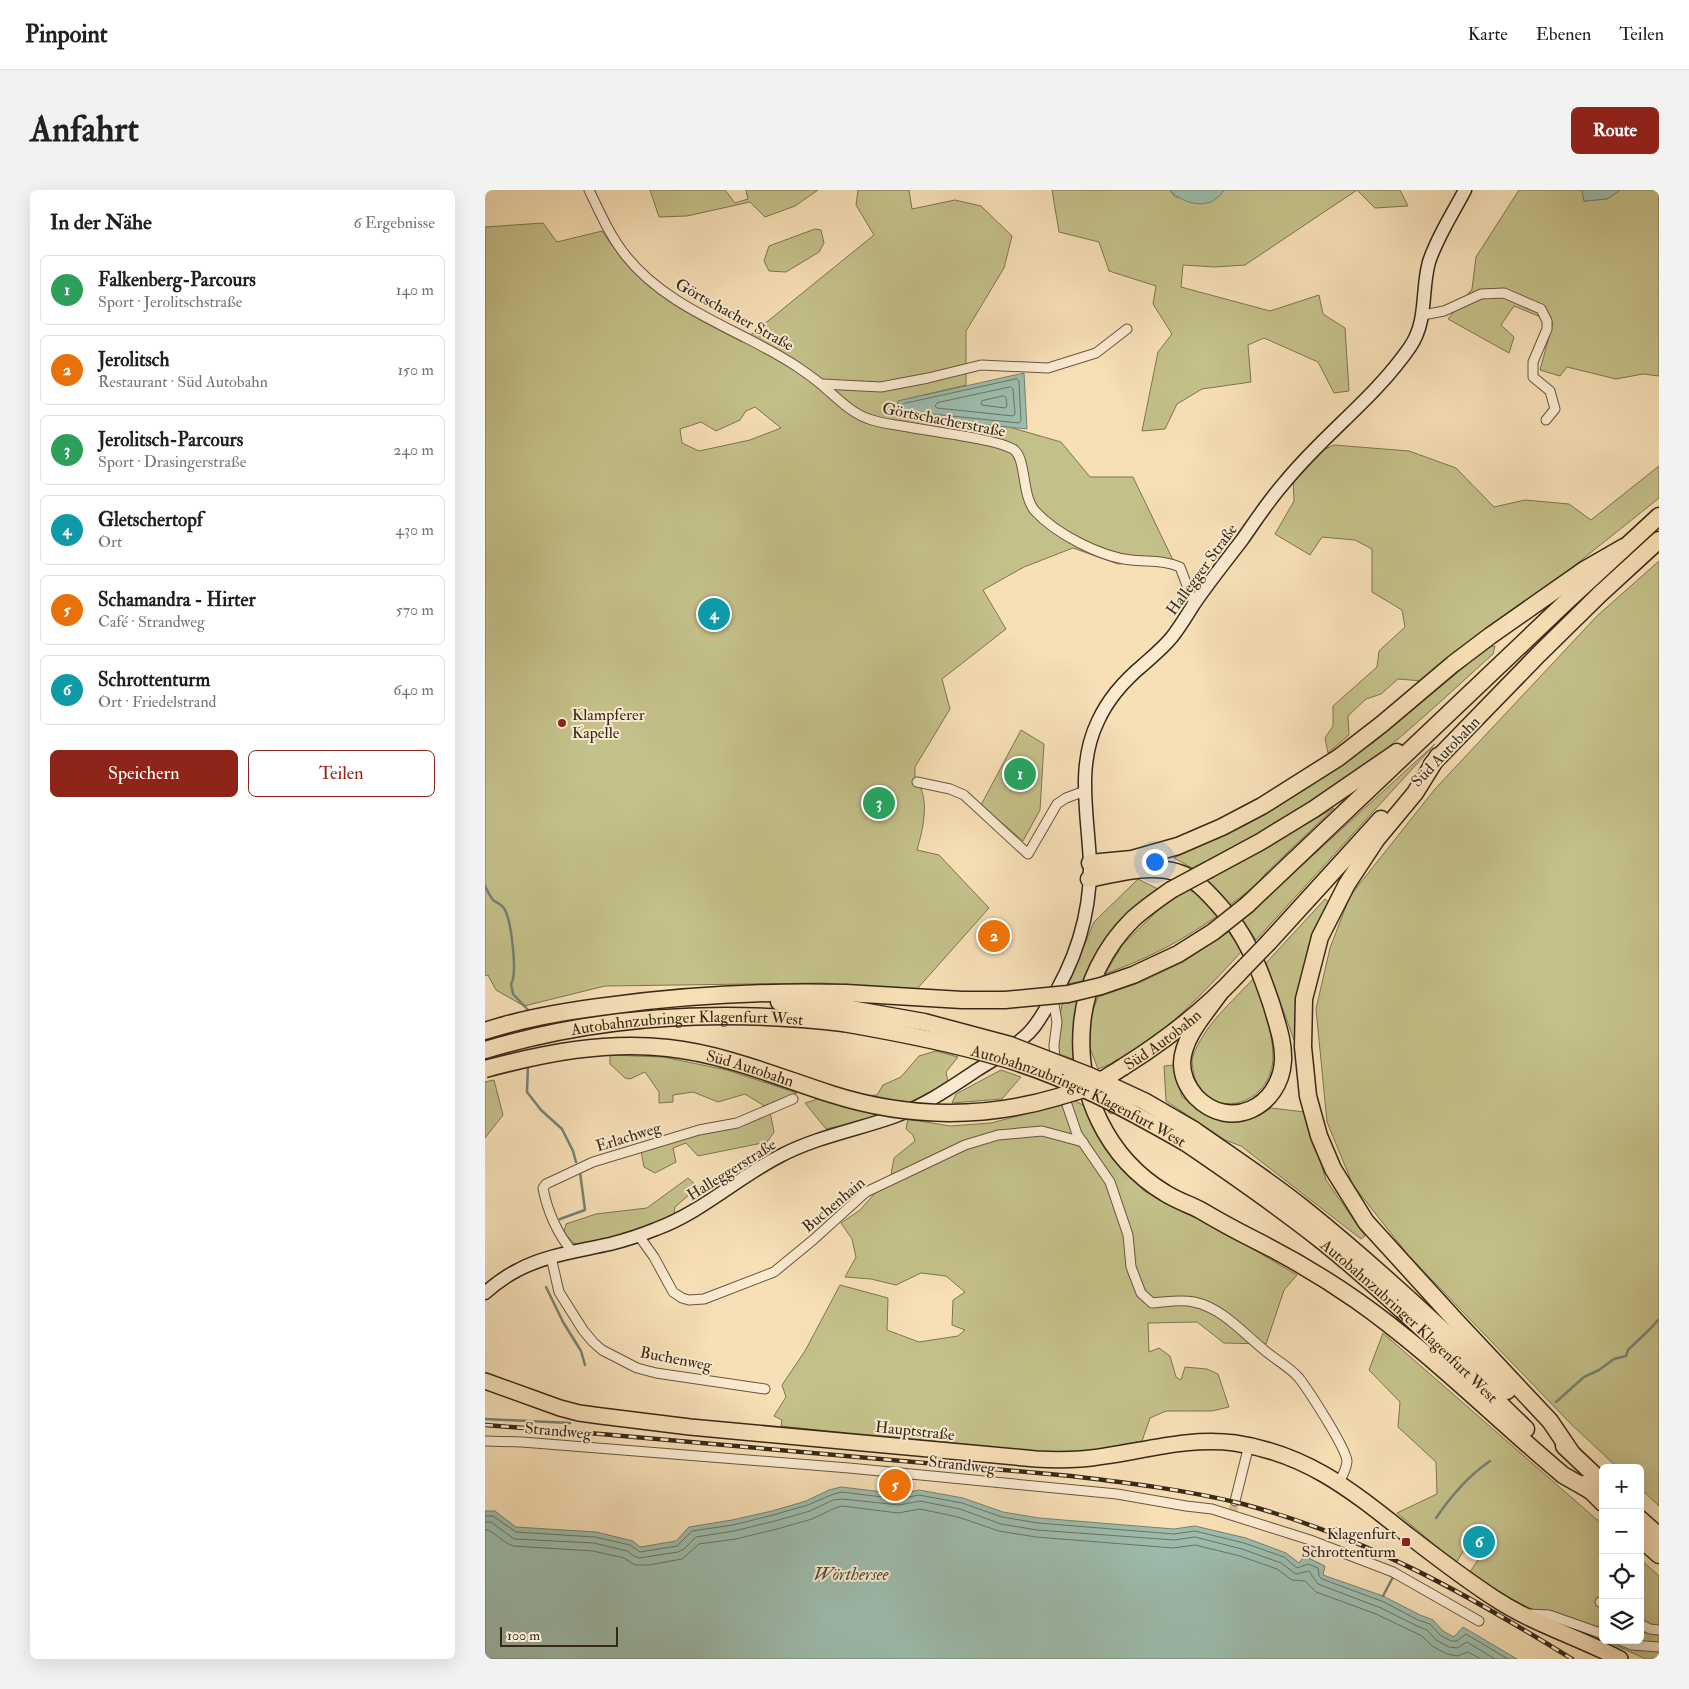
<!DOCTYPE html>
<html lang="de">
<head>
<meta charset="utf-8">
<style>
	:root { --surface:#fff; --page:#f2f2f2; --text:#202124; --muted:#757577; --line:#e0e0e0; --accent:#8f2418 }
	body { margin:0; font-family:"IM FELL Double Pica",serif; background:var(--page); color:var(--text) }
	.controls { position:absolute; right:15px; bottom:15px; display:grid; overflow:hidden; border-radius:8px; box-shadow:0 5px 20px #0002 }
	.controls button { width:45px; height:45px; display:grid; place-items:center; padding:0; border:0; border-bottom:1px solid var(--line); background:var(--surface); color:var(--text); font:25px sans-serif }
	.scale { position:absolute; left:15px; bottom:12px; width:118px; box-sizing:border-box; padding-left:5px; border:2px solid #372917; border-top:0; font-size:14px; line-height:18px; white-space:nowrap; color:#372917; -webkit-text-stroke:4px #faead0; paint-order:stroke }
	.you { position:absolute; left:669px; top:671px; width:18px; height:18px; margin:-12px; border:4px solid #fff; border-radius:50%; background:#1a73e8; box-shadow:0 0 0 8px #1a73e833 }
	.badge { display:grid; place-items:center; width:32px; height:32px; border-radius:50%; background:var(--accent); color:#fff; font-size:16px; font-weight:700 }
	.pin { position:absolute; translate:-50% -50%; border:2px solid #fff; box-shadow:0 1px 5px #0006 }
	.list { margin:0; padding:0; list-style:none }
	h2 { display:flex; justify-content:space-between; align-items:center; height:65px; margin:0; padding:0 20px; font-size:21px }
	h2 small { font-size:16px; font-weight:400; color:var(--muted) }
	.list li { display:grid; grid-template-columns:32px 1fr auto; gap:15px; align-items:center; box-sizing:border-box; height:70px; margin:0 10px 10px; padding:0 10px; border:1px solid var(--line); border-radius:8px }
	.list b { display:block; font-size:19px; white-space:nowrap }
	.list p { margin:0; font-size:16px; white-space:nowrap; color:var(--muted) }
	.list em { font-size:16px; font-style:normal; color:var(--muted) }
	.actions { display:flex; gap:10px; padding:15px 20px }
	.actions a { flex:1; padding:11px 0; border:1px solid var(--accent); border-radius:8px; text-align:center; font-size:18px; color:var(--accent) }
	.actions .main { background:var(--accent); color:#fff }
	.icon { flex:none; width:28px; height:28px; fill:none; stroke:currentColor; stroke-width:2; stroke-linecap:round; stroke-linejoin:round }
	.map { position:relative; flex:none; width:1174px; height:1469px; overflow:hidden; border-radius:8px }
	header { display:flex; align-items:center; gap:30px; box-sizing:border-box; height:70px; padding:0 25px; background:var(--surface); border-bottom:1px solid var(--line) }
	header strong { font-size:24px }
	nav { display:flex; gap:28px; margin-inline-start:auto; font-size:18px }
	.intro { display:flex; align-items:center; justify-content:space-between; box-sizing:border-box; height:120px; padding:0 30px }
	h1 { margin:0; font-size:35px }
	.button { padding:12px 22px; border-radius:8px; background:var(--accent); color:#fff; font-size:18px; font-weight:700 }
	main { display:flex; gap:30px; padding:0 30px }
	aside { flex:1; background:var(--surface); border-radius:8px; box-shadow:0 5px 20px #0002 }
	.map>svg:first-child { display:block }
	.green { fill:#c4c089; stroke:#7e7450; fill-rule:evenodd }
	.water { fill:#9dbdae; stroke:#748272 }
	.lines { fill:none; stroke-linecap:round; stroke-linejoin:round }
	.shore { stroke:#6a7362; stroke-width:1 }
	.stream { stroke:#748272; stroke-width:2.5 }
	.minor-tunnel { stroke:#d1bb96; stroke-width:9; stroke-dasharray:9 4.5; stroke-linecap:butt }
	.minor-casing { stroke:#67563f; stroke-width:11 }
	.secondary-casing { stroke:#372917; stroke-width:15 }
	.primary-casing { stroke:#372917; stroke-width:18 }
	.motorway-casing { stroke:#372917; stroke-width:19 }
	.minor { stroke:#faead0; stroke-width:9 }
	.secondary { stroke:#faead0; stroke-width:12 }
	.primary { stroke:#f7dfb6; stroke-width:15 }
	.motorway { stroke:#f7dfb6; stroke-width:16 }
	.rail-casing { stroke:#372917; stroke-width:4.5 }
	.rail { stroke:#faead0; stroke-width:2.5; stroke-dasharray:8; stroke-linecap:butt }
	.motorway-bridge-casing { stroke:#372917; stroke-width:19; stroke-linecap:butt }
	.motorway-bridge { stroke:#f7dfb6; stroke-width:16 }
	.poi-dot { fill:#8f2418; stroke:#faead0; stroke-width:2 }
	.labels { text-anchor:middle; stroke-width:4; stroke-linejoin:round; paint-order:stroke }
	.street-label { font-size:16px; fill:#372917; stroke:#faead0 }
	.poi-label { font-size:16px; fill:#372917; stroke:#faead0; text-anchor:start }
	.water-label { font-size:18px; font-style:italic; fill:#504e3d; stroke:#faead0 }
</style>
</head>
<body>
<header>
<strong>Pinpoint</strong>
<nav><a>Karte</a><a>Ebenen</a><a>Teilen</a></nav>
</header>
<div class="intro"><h1>Anfahrt</h1><a class="button">Route</a></div>
<main>
<aside>
<h2>In der Nähe<small>6 Ergebnisse</small></h2>
<ul class="list">
<li><span class="badge" style="background:#2e9e5b">1</span><div><b>Falkenberg-Parcours</b><p>Sport · Jerolitschstraße</p></div><em>140 m</em></li>
<li><span class="badge" style="background:#e8710a">2</span><div><b>Jerolitsch</b><p>Restaurant · Süd Autobahn</p></div><em>150 m</em></li>
<li><span class="badge" style="background:#2e9e5b">3</span><div><b>Jerolitsch-Parcours</b><p>Sport · Drasingerstraße</p></div><em>240 m</em></li>
<li><span class="badge" style="background:#0f9aa8">4</span><div><b>Gletschertopf</b><p>Ort</p></div><em>430 m</em></li>
<li><span class="badge" style="background:#e8710a">5</span><div><b>Schamandra - Hirter</b><p>Café · Strandweg</p></div><em>570 m</em></li>
<li><span class="badge" style="background:#0f9aa8">6</span><div><b>Schrottenturm</b><p>Ort · Friedelstrand</p></div><em>640 m</em></li>
</ul>
<div class="actions"><a class="main">Speichern</a><a>Teilen</a></div>
</aside>
<div class="map">
<svg width="1174" height="1469" viewBox="0 0 1174 1469">
	<rect width="100%" height="100%" fill="#f7dfb6"/>
	<filter id="stains"><feTurbulence type="fractalNoise" baseFrequency=".004" numOctaves="4"/><feColorMatrix values="0 0 0 0 .2 0 0 0 0 .09 0 0 0 0 .02 0 0 0 .5 -.17"/></filter>
	<radialGradient id="worn" r=".72"><stop offset=".6" stop-color="#630" stop-opacity="0"/><stop offset="1" stop-color="#630" stop-opacity=".3"/></radialGradient>
	<!-- green -->
	<g class="green">
		<polygon points="165,0 240,0 250,13 263,9 261,0 333,0 310,16 280,27 265,12 202,26 174,27"/>
		<path d="M373 0H424L427 19 470 10 496 16 527 46 519 78 481 141V195L413 211 410 225 524 237 576 252 605 287H648L688 370 633 374 588 358 539 377 498 400 521 439 457 489 465 519 430 577V589C446 607 438 639 432 660L454 665 504 718 432 799 337 793 120 796 39 816 11 800 3 785 0 786V37L58 33 72 52 117 41C124 51 131 62 140 72 172 108 215 130 257 152L389 45 371 15ZM270 217 296 238 265 250 214 261 197 253 195 239 216 232 231 241 255 230 261 221Z"/>
		<polygon points="567,0 685,0 690,7 727,11 740,0 915,0 923,16 890,18 872,0 760,75 730,77 698,75 696,97 785,121 834,105 838,124 860,138 864,201 849,203 833,172 779,148 763,155 766,192 717,199 692,214 680,239 657,241 673,162 687,144 668,114 671,96 624,81 614,52 574,42"/>
		<polygon points="1034,0 1097,0 1099,11 1122,9 1135,0 1174,0 1174,186 1158,184 1131,189 1082,177 1075,186 1055,180 1068,132 1029,116 1016,135 1029,147 1024,163 963,129 987,99 991,67"/>
		<polygon points="330,39 336,40 339,53 334,62 301,82 284,81 279,71 284,56"/>
		<polygon points="849,255 924,261 971,278 1009,317 1040,310 1084,314 1106,330 1174,276 1174,308 1084,380 937,491 913,489 896,504 881,509 863,526 864,545 843,563 840,548 848,536 848,516 892,477 894,461 920,437 917,420 887,402 887,359 870,350 837,347 825,365 790,344 809,311 808,287 834,262"/>
		<polygon points="1174,371 1174,1316 1155,1298 1155,1278 1133,1278 1086,1234 923,1065 868,995 842,932 831,819 845,758 865,706 950,599 1112,426"/>
		<path d="M1010 456 1008 464C958 509 910 555 856 594 810 627 758 653 707 678L689 668 777 624 888 553 1003 457Z"/>
		<polygon points="536,540 559,554 555,620 538,651 496,615"/>
		<polygon points="950,554 771,750 757,730"/>
		<polygon points="849,618 781,683 773,694 745,715 734,702 721,691"/>
		<polygon points="653,689 673,699 601,790 583,794 609,732"/>
		<path d="M704 700 721 707 735 724C697 751 664 768 620 784L638 754 687 707Z"/>
		<polygon points="840,709 844,712 813,808 809,850 781,773"/>
		<path d="M745 741 757 761C722 799 687 837 644 865 634 871 623 875 613 879L605 858V828L613 807 656 792 698 772Z"/>
		<path d="M769 788C776 812 788 840 788 866 788 917 722 933 709 885 708 879 706 872 708 866 719 835 747 812 769 788Z"/>
		<polygon points="596,810 591,870 571,863 573,837 577,814"/>
		<polygon points="451,861 473,867 461,882 464,896 399,926 341,939 320,913 333,909 392,905 398,895 416,887 434,866"/>
		<polygon points="125,865 178,867 242,880 312,903 281,917 260,904 233,912 208,902 188,905 188,912 174,913 174,902 160,882 145,889 140,888 125,874"/>
		<polygon points="689,875 697,907 733,929 761,930 786,918 820,922 841,990 880,1046 876,1049 756,956 740,950 681,911 679,876"/>
		<polygon points="516,880 536,887 517,909 467,913 471,904"/>
		<polygon points="9,890 18,925 0,948 0,892"/>
		<polygon points="590,911 602,917 610,939 659,1001 715,1028 812,1085 799,1100 781,1154 739,1153 712,1132 663,1133 664,1162 674,1158 685,1166 691,1187 696,1190 700,1177 722,1179 733,1184 744,1217 727,1221 681,1221 665,1228 657,1251 601,1262 548,1264 296,1236 297,1230 289,1226 301,1207 297,1195 320,1161 355,1095 403,1108 402,1140 434,1152 473,1146 480,1140 467,1135 468,1110 480,1102 461,1086 436,1083 411,1095 386,1089 360,1087 371,1067 367,1049 356,1033 375,1020 406,985 409,968 430,951 428,945 421,939 423,929 465,936 506,933"/>
		<polygon points="285,922 289,942 282,952 213,966 201,953 188,958 191,972 170,983 159,977 156,961"/>
		<polygon points="203,988 213,997 190,1017 189,1026 160,1039 99,1055 88,1053 79,1042 81,1034 111,1024 162,1018"/>
		<polygon points="898,1143 1118,1335 1118,1450 1038,1415 1010,1400 985,1382 1009,1346 992,1339 971,1373 912,1323 952,1304 951,1272 913,1237 915,1212 884,1180"/>
		<polygon points="1155,1369 1174,1386 1174,1469 1161,1469 1119,1450 1155,1450"/>
	</g>
	<!-- water -->
	<g class="water">
		<path d="M685 0H740C737 3 732 8 728 11 714 18 694 11 685 0Z"/>
		<polygon points="1097,0 1135,0 1122,9 1099,11"/>
		<polygon points="539,183 542,239 410,225 413,211"/>
		<polygon points="356,1297 415,1304 434,1300 478,1308 518,1322 554,1328 689,1339 710,1336 761,1348 801,1363 814,1373 819,1366 840,1376 838,1385 898,1406 935,1425 948,1430 958,1441 969,1447 978,1437 1032,1469 0,1469 0,1321 10,1321 31,1337 111,1342 148,1351 155,1357 191,1351 204,1337 247,1330 287,1321 321,1311 344,1300"/>
	</g>
	<g class="lines">
		<!-- shore -->
		<g class="shore">
			<polygon points="532,189 534,192 536,231 534,233 418,221 416,219 418,214"/>
			<polygon points="526,197 528,199 530,224 528,226 452,218 450,216 452,213"/>
			<polygon points="519,206 521,208 522,216 520,218 497,215 496,214 497,211"/>
			<polyline points="0,1326 8,1326 31,1342 110,1347 145,1355 155,1362 192,1356 207,1341 248,1335 288,1325 323,1315 346,1305 356,1302 414,1309 434,1305 477,1313 517,1327 553,1333 689,1344 710,1341 759,1353 799,1367 812,1378 823,1374 833,1378 834,1386 837,1389 899,1412 933,1430 945,1434 955,1445 966,1451 972,1451 981,1444 1023,1469"/>
			<polyline points="0,1332 6,1332 29,1349 109,1353 142,1361 149,1366 154,1368 193,1362 199,1359 211,1347 249,1341 290,1331 325,1321 348,1310 357,1309 414,1315 435,1311 475,1319 516,1334 552,1340 689,1350 710,1347 757,1359 796,1373 811,1384 824,1381 833,1394 896,1418 930,1435 942,1440 951,1450 964,1457 972,1458 982,1452 1010,1469"/>
			<path d="M0 1339C10 1342 17 1352 28 1356L108 1361 139 1368 150 1375H164L197 1369 214 1354 251 1349 292 1339 327 1329 350 1318 357 1316 413 1323 435 1319 473 1327 514 1341 551 1347 688 1358 710 1355 755 1366 792 1379 807 1390 820 1391 831 1402 891 1424 937 1446 947 1456 962 1464 972 1466 983 1462 996 1469"/>
		</g>
		<!-- stream -->
		<g class="stream">
			<path d="M0 696C2 700 5 706 8 710 12 713 18 715 20 720 26 731 33 784 26 794L28 804 45 822"/>
			<polyline points="43,874 42,902 56,920 77,939 88,961 91,972"/>
			<polyline points="75,1029 100,1020 95,982"/>
			<polyline points="61,1097 78,1132 96,1161 100,1175"/>
			<polyline points="1071,1212 1099,1187 1114,1180 1129,1169 1141,1166 1143,1160 1166,1138 1174,1129"/>
			<polyline points="0,1229 85,1233"/>
			<path d="M951 1328C966 1306 983 1286 1005 1271"/>
			<polyline points="898,1406 908,1387"/>
		</g>
		<!-- minor-tunnel -->
		<polyline class="minor-tunnel" points="747,1325 750,1311"/>
		<defs>
			<g id="minor">
				<path d="M104 0C115 23 125 46 141 66 184 120 255 139 311 176 320 182 330 189 338 196 352 208 366 223 384 229 394 233 406 234 417 236 439 240 462 243 484 247 498 250 515 252 528 259 542 268 536 305 550 321 571 344 616 367 646 370 663 372 679 370 695 377L709 414"/>
				<polyline points="938,125 959,121 996,104 1019,103 1056,119 1062,131 1062,139 1048,172 1048,187 1065,201 1070,219 1061,230"/>
				<polyline points="337,194 396,197 443,188 496,175 563,178 611,163 642,139"/>
				<polyline points="432,592 465,599 479,605 543,664 572,614 581,608 600,601"/>
				<polyline points="568,808 572,832 569,855 570,874"/>
				<path d="M578 903 592 944 625 992 643 1045 646 1077 656 1103 667 1113C681 1112 695 1109 709 1112 737 1118 757 1142 778 1159 789 1169 805 1177 814 1188 824 1201 861 1258 862 1271 862 1278 857 1286 854 1293"/>
				<polyline points="154,1046 169,1067 188,1102 197,1108 204,1110 219,1109 289,1082 328,1050 381,1002 480,955 513,945 557,941 598,952"/>
				<path d="M88 1062C73 1046 62 1020 58 998L61 994 108 972 214 940 252 933 308 909"/>
				<polyline points="66,1067 74,1102 98,1140 108,1152 117,1160 152,1178 171,1183 280,1199"/>
				<polyline points="0,1251 37,1252 364,1278 632,1304 701,1316 727,1319 825,1350 908,1382 994,1431"/>
				<polyline points="750,1311 764,1255"/>
				<polyline points="1115,1412 1118,1414"/>
				<polyline points="1044,1424 1064,1425 1118,1444"/>
				<polyline points="1155,1434 1165,1439 1174,1440"/>
				<polyline points="1135,1450 1147,1455 1174,1457"/>
			</g>
			<path id="secondary" d="M0 1103C10 1094 21 1086 33 1080 61 1065 94 1061 125 1054 141 1050 156 1045 171 1039 217 1022 252 988 295 966 331 947 371 940 408 927 439 916 465 898 492 880 508 870 524 861 538 848 549 840 555 828 562 817 590 773 606 725 605 673 603 625 591 576 613 531 623 509 640 490 658 475 668 466 678 458 687 447 695 437 702 425 709 414 724 392 741 371 757 350 771 330 784 310 800 292 839 244 890 208 925 157 943 131 936 100 944 72 952 47 968 23 980 0"/>
			<path id="primary" d="M0 1191 75 1218 94 1223 116 1226 205 1237 551 1269C566 1270 581 1270 596 1269 647 1265 698 1246 750 1253 823 1264 867 1301 924 1346 951 1367 980 1389 1009 1408 1048 1434 1093 1447 1135 1469"/>
			<g id="motorway">
				<polyline points="953,566 930,603 891,650 862,694 835,747 819,809 818,857 823,906 834,946 848,979 881,1032 971,1131 1065,1231 1086,1262"/>
				<polyline points="947,574 1054,464 1114,405 1174,350"/>
				<polyline points="605,673 647,669 693,656 737,637 777,616 853,568 897,534 968,474 1005,446 1099,380 1139,357"/>
				<polyline points="725,679 775,652 829,619 912,562"/>
				<path d="M604 689C635 682 680 670 708 690 722 700 733 714 745 728 765 753 777 786 787 816 792 834 799 852 798 871 795 917 745 942 711 907 703 898 697 886 697 873 698 847 720 824 734 804"/>
				<path d="M686 700C673 709 660 718 648 729 620 756 600 796 597 835 591 902 622 968 680 1003 691 1010 703 1014 715 1020 732 1030 750 1040 768 1049 804 1067 838 1087 871 1110 945 1162 1009 1227 1078 1285L1106 1301"/>
				<polyline points="762,715 1081,412 1174,326"/>
				<polyline points="783,753 896,629"/>
				<polyline points="294,812 360,818"/>
				<path d="M0 841C39 828 82 821 122 816 202 805 281 801 361 803"/>
				<path id="s1" d="M0 860C116 825 238 819 358 833"/>
				<path id="s2" d="M638 877C681 850 720 820 754 783"/>
				<path d="M709 940C746 966 783 990 818 1018 889 1075 956 1138 1022 1201"/>
				<path id="s3" d="M701 953C748 985 793 1016 837 1051 909 1109 975 1175 1041 1239"/>
				<polyline points="1079,1256 1118,1293"/>
				<polyline points="1099,1294 1118,1313"/>
				<polyline points="1155,1329 1174,1346"/>
				<polyline points="1155,1348 1174,1365"/>
			</g>
		</defs>
		<!-- minor casing -->
		<use href="#minor" class="minor-casing"/>
		<!-- secondary casing -->
		<use href="#secondary" class="secondary-casing"/>
		<!-- primary casing -->
		<use href="#primary" class="primary-casing"/>
		<!-- motorway casing -->
		<use href="#motorway" class="motorway-casing"/>
		<!-- minor -->
		<use href="#minor" class="minor"/>
		<!-- secondary -->
		<use href="#secondary" class="secondary"/>
		<!-- primary -->
		<use href="#primary" class="primary"/>
		<!-- motorway -->
		<use href="#motorway" class="motorway"/>
		<defs>
			<path id="rail" d="M0 1235 93 1242 586 1286C644 1293 702 1300 758 1314 881 1347 980 1403 1087 1469"/>
		</defs>
		<!-- rail casing -->
		<use href="#rail" class="rail-casing"/>
		<!-- rail -->
		<use href="#rail" class="rail"/>
		<defs>
			<g id="motorway-bridge">
				<polyline points="686,700 725,679"/>
				<polyline points="754,783 783,753"/>
				<polyline points="361,803 477,810 520,810 583,804 616,796 648,785 693,764 728,742 762,715"/>
				<polyline points="360,818 439,832 525,855 605,886 659,911 709,940"/>
				<path id="s4" d="M358 833C410 842 463 852 514 867 581 886 642 919 701 953"/>
				<path id="s5" d="M0 879C60 863 120 851 183 858 239 864 293 887 346 904 421 928 498 929 573 907 584 903 596 901 606 896 617 891 628 883 638 877"/>
			</g>
		</defs>
		<!-- motorway-bridge casing -->
		<use href="#motorway-bridge" class="motorway-bridge-casing"/>
		<!-- motorway-bridge -->
		<use href="#motorway-bridge" class="motorway-bridge"/>
	</g>
	<!-- markers -->
	<g class="poi-dot">
		<circle cx="77" cy="533" r="5"/>
		<rect x="916" y="1347" width="10" height="10" rx="2.5"/>
	</g>
	<g class="labels">
		<!-- street labels -->
		<g class="street-label">
			<text transform="translate(250 124) rotate(29)" y="6">Görtschacher Straße</text>
			<text transform="translate(459 229) rotate(11)" y="6">Görtschacherstraße</text>
			<text transform="translate(716 379) rotate(-54)" y="6">Hallegger Straße</text>
			<text transform="translate(960 561) rotate(-46)" y="6">Süd Autobahn</text>
			<text dy="6" stroke="none"><textPath href="#s1" startOffset="205">Autobahnzubringer Klagenfurt West</textPath></text>
			<text dy="6" stroke="none"><textPath href="#s2" startOffset="48">Süd Autobahn</textPath></text>
			<text dy="6" stroke="none"><textPath href="#s5" startOffset="270">Süd Autobahn</textPath></text>
			<text dy="6" stroke="none"><textPath href="#s4" startOffset="248">Autobahnzubringer Klagenfurt West</textPath></text>
			<text transform="translate(143 946) rotate(-17)" y="6">Erlachweg</text>
			<text transform="translate(246 979) rotate(-32)" y="6">Halleggerstraße</text>
			<text transform="translate(348 1014) rotate(-40)" y="6">Buchenhain</text>
			<text dy="6" stroke="none"><textPath href="#s3" startOffset="286">Autobahnzubringer Klagenfurt West</textPath></text>
			<text transform="translate(191 1168) rotate(11)" y="6">Buchenweg</text>
			<text transform="translate(73 1240) rotate(5)" y="6">Strandweg</text>
			<text transform="translate(430 1240) rotate(6)" y="6">Hauptstraße</text>
			<text transform="translate(477 1274) rotate(6)" y="6">Strandweg</text>
		</g>
		<!-- poi labels -->
		<g class="poi-label">
			<text x="87" y="530">Klampferer<tspan x="87" dy="18">Kapelle</tspan></text>
			<text x="911" y="1349" text-anchor="end">Klagenfurt<tspan x="911" dy="18">Schrottenturm</tspan></text>
		</g>
		<!-- water labels -->
		<g class="water-label">
			<text x="366" y="1390">Wörthersee</text>
		</g>
	</g>
	<rect width="100%" height="100%" filter="url(#stains)"/>
	<rect width="100%" height="100%" fill="url(#worn)"/>
</svg>
<div class="controls">
<button>+</button>
<button>−</button>
<button><svg class="icon" aria-label="locate" viewBox="0 0 24 24"><circle cx="12" cy="12" r="6"/><path d="M12 2v4M12 18v4M2 12h4M18 12h4"/></svg></button>
<button><svg class="icon" aria-label="layers" viewBox="0 0 24 24"><path d="M12 4l9 5-9 5-9-5zM3 14l9 5 9-5"/></svg></button>
</div>
<div class="scale">100 m</div>
<div class="you"></div>
<div class="pin badge" style="left:535px;top:584px;background:#2e9e5b">1</div>
<div class="pin badge" style="left:509px;top:746px;background:#e8710a">2</div>
<div class="pin badge" style="left:394px;top:613px;background:#2e9e5b">3</div>
<div class="pin badge" style="left:229px;top:424px;background:#0f9aa8">4</div>
<div class="pin badge" style="left:410px;top:1295px;background:#e8710a">5</div>
<div class="pin badge" style="left:994px;top:1352px;background:#0f9aa8">6</div>
</div>
</main>
</body>
</html>
